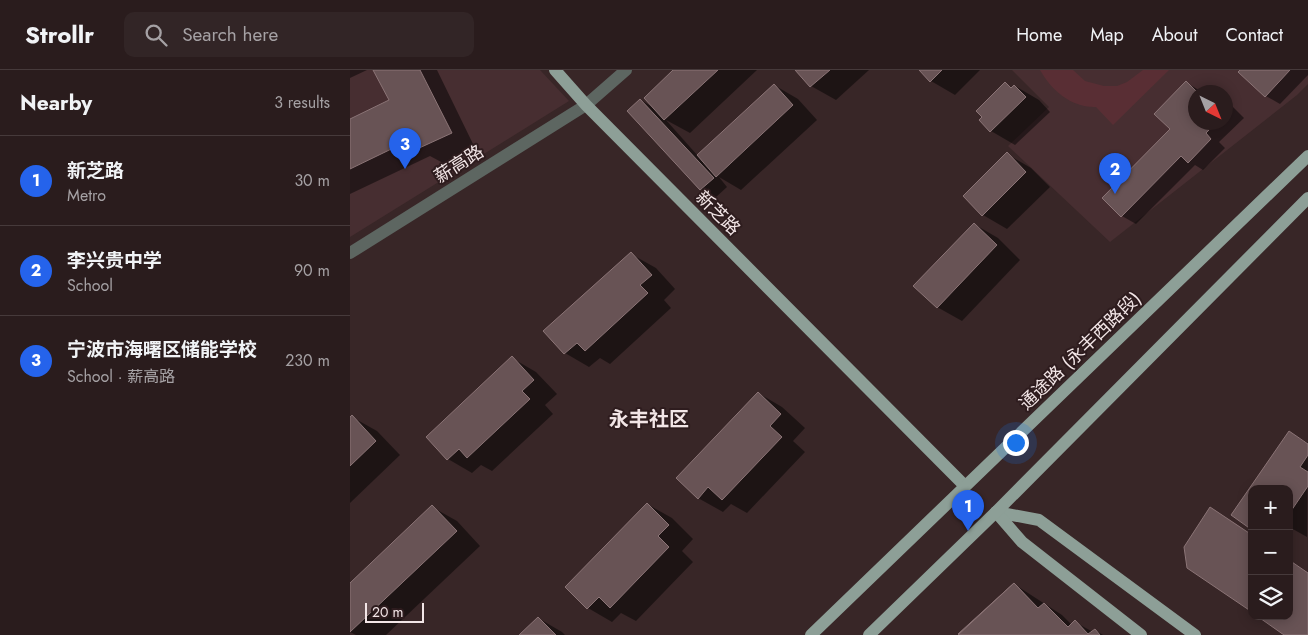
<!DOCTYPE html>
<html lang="en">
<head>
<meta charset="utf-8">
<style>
	:root { --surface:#2a1c1d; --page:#322526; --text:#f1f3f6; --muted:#a5a1a4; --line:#463a3b; --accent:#2563eb }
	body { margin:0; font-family:Jost,"Noto Sans SC",sans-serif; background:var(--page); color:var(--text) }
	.controls { position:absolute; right:15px; bottom:15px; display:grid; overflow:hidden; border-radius:10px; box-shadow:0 2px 12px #0003 }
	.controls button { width:45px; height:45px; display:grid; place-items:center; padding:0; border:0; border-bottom:1px solid var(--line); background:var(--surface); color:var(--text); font:25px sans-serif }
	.compass { position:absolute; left:838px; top:15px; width:45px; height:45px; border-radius:50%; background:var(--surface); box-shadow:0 2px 12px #0003; rotate:137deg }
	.scale { position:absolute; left:15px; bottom:12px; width:59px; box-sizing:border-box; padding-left:5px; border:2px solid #f2e5e6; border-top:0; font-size:14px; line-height:18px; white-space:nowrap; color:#f2e5e6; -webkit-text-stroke:4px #2e1c1e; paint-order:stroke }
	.you { position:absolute; left:665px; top:372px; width:18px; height:18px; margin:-12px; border:4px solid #fff; border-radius:50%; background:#1a73e8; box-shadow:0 0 0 8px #1a73e833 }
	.badge { display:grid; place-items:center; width:32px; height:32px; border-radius:50%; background:var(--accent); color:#fff; font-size:16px; font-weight:700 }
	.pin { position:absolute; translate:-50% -41px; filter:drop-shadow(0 1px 2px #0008) }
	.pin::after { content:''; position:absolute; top:26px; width:18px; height:15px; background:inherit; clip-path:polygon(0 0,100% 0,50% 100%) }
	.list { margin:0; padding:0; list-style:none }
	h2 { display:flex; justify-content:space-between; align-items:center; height:65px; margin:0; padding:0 20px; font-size:21px }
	h2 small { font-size:16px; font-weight:400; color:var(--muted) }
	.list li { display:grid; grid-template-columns:32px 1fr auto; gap:15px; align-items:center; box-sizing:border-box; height:90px; padding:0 20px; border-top:1px solid var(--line) }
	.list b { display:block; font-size:19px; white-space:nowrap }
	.list p { margin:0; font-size:16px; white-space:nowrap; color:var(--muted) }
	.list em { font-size:16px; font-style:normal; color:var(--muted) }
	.icon { flex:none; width:28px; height:28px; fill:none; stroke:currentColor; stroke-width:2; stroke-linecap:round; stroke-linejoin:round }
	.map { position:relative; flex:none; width:958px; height:565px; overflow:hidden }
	header { display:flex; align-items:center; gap:30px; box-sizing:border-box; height:70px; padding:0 25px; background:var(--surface); border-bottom:1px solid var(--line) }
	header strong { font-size:24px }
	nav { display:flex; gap:28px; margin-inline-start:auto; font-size:18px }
	.search { width:350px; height:45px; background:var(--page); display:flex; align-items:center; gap:12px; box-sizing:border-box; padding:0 18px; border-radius:10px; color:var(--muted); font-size:19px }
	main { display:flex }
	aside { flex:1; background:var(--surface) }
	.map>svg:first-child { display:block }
	.built { fill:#472e31; fill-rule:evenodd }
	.green { fill:#592e34 }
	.shadow { fill:#0007 }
	.building { fill:#685355; stroke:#8b7476 }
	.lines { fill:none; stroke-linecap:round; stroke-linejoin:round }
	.minor { stroke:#5d6661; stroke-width:12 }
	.major { stroke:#8d9f97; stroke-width:12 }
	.labels { text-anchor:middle; stroke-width:4; stroke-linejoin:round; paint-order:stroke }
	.street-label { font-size:18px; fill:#f2e5e6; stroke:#2e1c1e }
	.quarter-label { font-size:20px; font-weight:bold; fill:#f2e5e6; stroke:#2e1c1e }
</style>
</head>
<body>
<header>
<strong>Strollr</strong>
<div class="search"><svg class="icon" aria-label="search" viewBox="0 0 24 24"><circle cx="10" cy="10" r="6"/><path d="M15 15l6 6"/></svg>Search here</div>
<nav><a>Home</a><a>Map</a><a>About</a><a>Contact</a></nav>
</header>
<main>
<aside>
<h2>Nearby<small>3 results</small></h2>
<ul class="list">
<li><span class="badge">1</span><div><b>新芝路</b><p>Metro</p></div><em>30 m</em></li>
<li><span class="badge">2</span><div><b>李兴贵中学</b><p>School</p></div><em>90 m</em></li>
<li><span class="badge">3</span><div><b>宁波市海曙区储能学校</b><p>School · 薪高路</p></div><em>230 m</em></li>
</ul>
</aside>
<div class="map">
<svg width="958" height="565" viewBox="0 0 958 565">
	<rect width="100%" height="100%" fill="#382627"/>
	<!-- built -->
	<g class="built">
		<polygon points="0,0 190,0 219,31 0,167"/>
		<path d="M662 0H958V14L947 25 760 172 658 76 699 37ZM846 22H876V52H846Z"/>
	</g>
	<!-- green -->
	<path class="green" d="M690 0H723L735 11 754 16H767L777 12 793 0H819L763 55 746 37C722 38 702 21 690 0Z"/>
	<!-- shadow -->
	<g class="shadow">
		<polygon points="0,0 17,0 0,8"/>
		<polygon points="24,0 87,0 125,78 93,93 80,86 0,124 0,50 41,31"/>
		<polygon points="325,0 407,0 340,63 316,50 348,86 424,15 448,29 467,50 391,120 369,107 377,117 365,128 351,119 279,41 291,30 304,38"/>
		<polygon points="447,0 519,0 486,30 461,16"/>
		<polygon points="570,0 630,0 605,25 581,11"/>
		<polygon points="892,0 958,0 958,5 930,34 916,26"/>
		<polygon points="837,13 852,22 846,22 846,52 876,52 876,30 894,48 869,72 875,78 853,100 845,95 786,154 772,146 822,59"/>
		<polygon points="655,14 663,18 665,16 689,30 700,42 665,75 641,61 630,50"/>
		<polygon points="657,84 681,98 700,117 657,159 633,145"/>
		<polygon points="624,154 648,168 670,190 612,251 587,237"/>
		<polygon points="281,184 306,198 325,219 314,230 321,238 260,294 250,288 239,297 215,283 195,261"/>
		<polygon points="162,288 186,302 207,324 195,335 203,344 142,401 131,395 122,403 98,389"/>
		<polygon points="408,323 432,337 455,358 443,371 455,382 397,443 381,434 373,442 348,428"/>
		<polygon points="2,347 27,361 50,385 0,433 0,349"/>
		<polygon points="940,363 958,373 957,467 941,458 939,460 939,419 902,419 883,445"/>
		<polygon points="297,434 322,448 343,469 332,481 343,492 286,551 271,543 262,552 238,538"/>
		<polygon points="82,437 107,451 130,476 36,565 6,565 0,562 0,515"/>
		<polygon points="664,514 712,545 722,555 725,552 743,562 745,560 753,565 611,565"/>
		<polygon points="188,548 212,562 215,565 171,565"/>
	</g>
	<!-- building -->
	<g class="building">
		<polygon points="23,0 70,0 102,63 67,79 62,69 0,99 0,49 39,30"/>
		<polygon points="323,0 368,0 314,50 294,28"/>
		<polygon points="445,0 480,0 460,17"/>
		<polygon points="569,0 592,0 580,12"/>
		<polygon points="890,0 940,0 915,27 888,2"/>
		<polygon points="836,11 847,22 846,22 846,52 867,52 856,63 861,69 838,93 831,86 771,147 752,128 820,59 804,44"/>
		<polygon points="655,12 661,18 664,15 676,27 640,62 629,50 632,47 626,41"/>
		<polygon points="424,14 443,35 366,107 347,85"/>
		<polygon points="290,29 364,108 350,120 277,41"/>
		<polygon points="657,82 676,102 632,146 613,126"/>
		<polygon points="624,153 647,175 587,238 563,216"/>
		<polygon points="281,182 302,205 290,215 298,223 235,281 227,273 214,284 193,261"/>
		<polygon points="162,286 184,310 172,321 180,329 117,388 109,379 97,390 76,367"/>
		<polygon points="408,322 431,344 420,356 432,367 372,430 358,417 348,429 326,408"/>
		<polygon points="2,345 26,371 0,396 0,347"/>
		<polygon points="939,361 958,374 958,385 950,397 958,402 958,416 939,444 939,419 902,419 902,460 881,445"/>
		<polygon points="297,433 319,455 308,466 319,477 260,538 249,527 237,539 215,517"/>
		<polygon points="82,435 107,461 0,562 0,513"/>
		<polygon points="860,437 902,465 902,542 837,498 834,477"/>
		<polygon points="939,490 958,503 958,565 934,565 907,546 939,546"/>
		<polygon points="664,513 686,537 656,565 609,565 608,564"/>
		<polygon points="664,513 688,538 694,533 718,557 725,550 738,564 745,559 750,565 608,565"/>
		<polygon points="188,547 206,565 169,565"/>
	</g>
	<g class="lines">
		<!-- minor -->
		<polyline class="minor" points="0,183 236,35 276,0"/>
		<!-- major -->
		<g class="major">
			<polyline points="205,0 236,35 615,416"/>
			<polyline points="646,442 689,450 845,565"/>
			<polyline points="646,442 672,472 791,565"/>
			<polyline points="461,565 958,86"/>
			<polyline points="519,565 646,442 958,128"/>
		</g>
	</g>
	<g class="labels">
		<!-- street labels -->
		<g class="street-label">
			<text transform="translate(109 94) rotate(-32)" y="6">薪高路</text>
			<text transform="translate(368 143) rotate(45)" y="6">新芝路</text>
			<text transform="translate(730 281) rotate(-44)" y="6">通途路 (永丰西路段)</text>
		</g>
		<!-- quarter labels -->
		<g class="quarter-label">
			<text x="299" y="356">永丰社区</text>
		</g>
	</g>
</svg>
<div class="controls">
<button>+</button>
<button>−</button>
<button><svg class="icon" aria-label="layers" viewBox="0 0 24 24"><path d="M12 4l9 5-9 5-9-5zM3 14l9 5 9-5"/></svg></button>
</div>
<svg class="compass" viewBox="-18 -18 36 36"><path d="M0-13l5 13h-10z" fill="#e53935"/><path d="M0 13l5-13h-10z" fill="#a5a1a4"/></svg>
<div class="scale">20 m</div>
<div class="you"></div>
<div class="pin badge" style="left:618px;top:461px">1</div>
<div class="pin badge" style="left:765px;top:124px">2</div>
<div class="pin badge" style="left:55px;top:99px">3</div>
</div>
</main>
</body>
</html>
